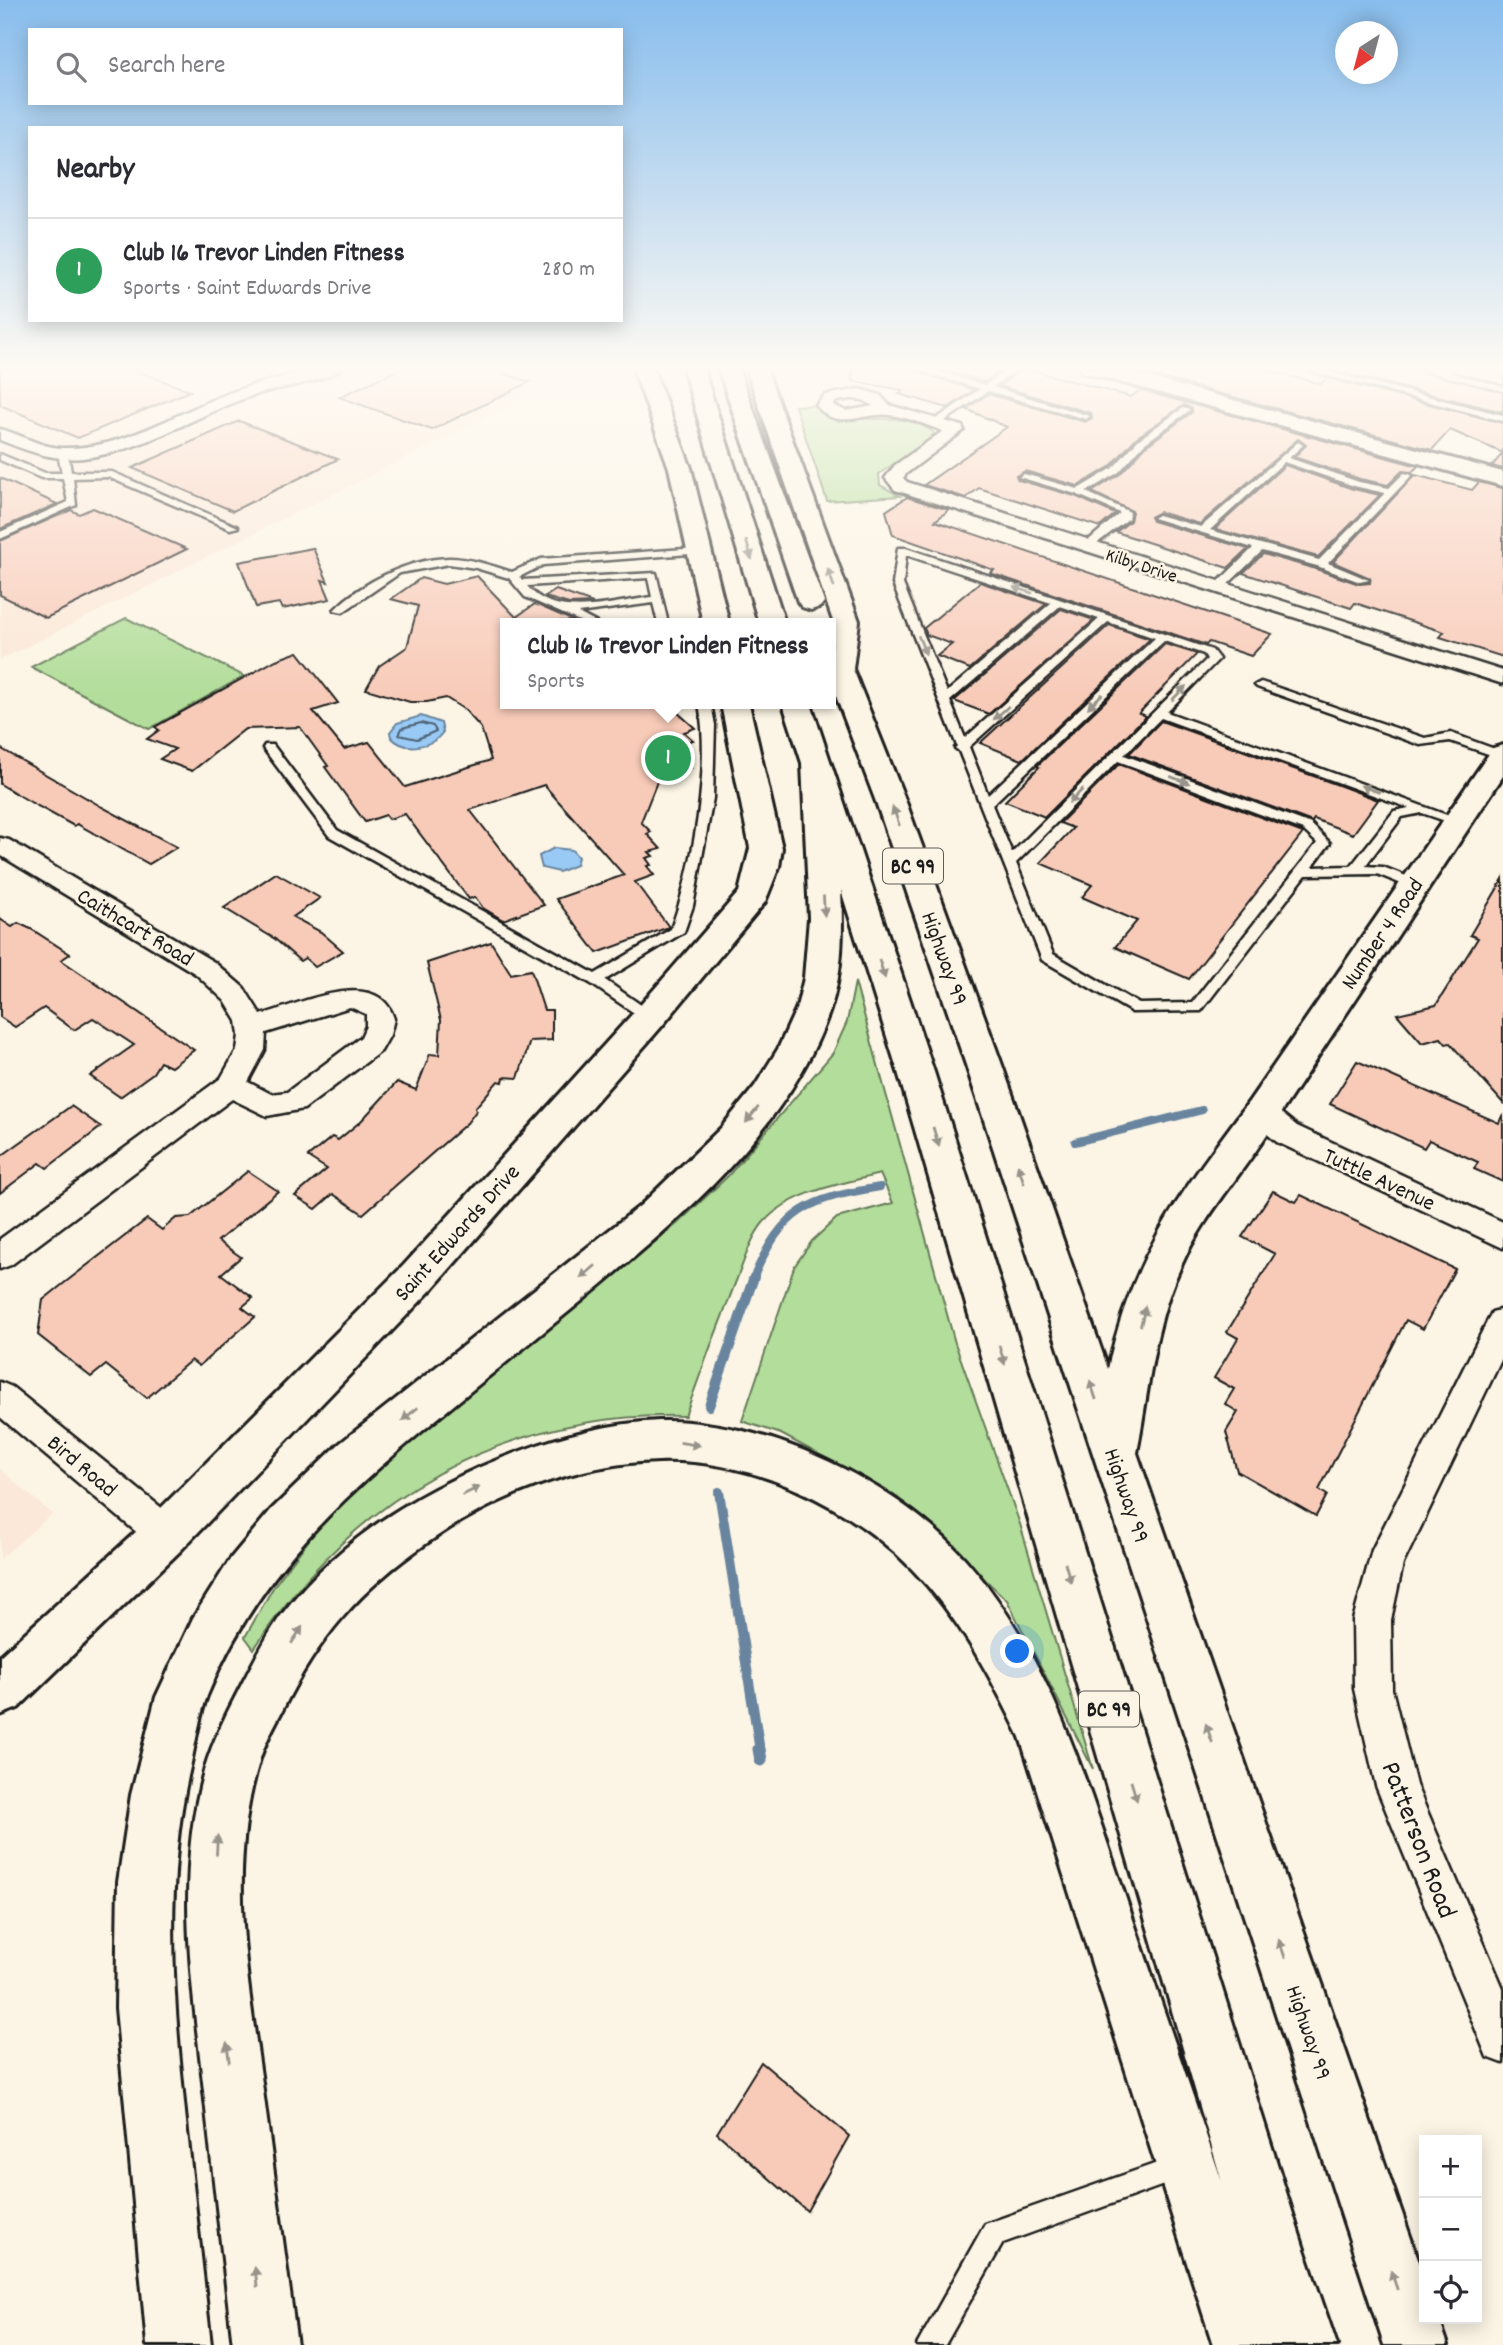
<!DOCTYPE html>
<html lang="en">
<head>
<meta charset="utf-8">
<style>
	:root { --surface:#fff; --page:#f7f7f7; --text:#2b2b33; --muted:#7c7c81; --line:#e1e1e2; --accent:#0f766e }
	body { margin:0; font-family:Dekko,sans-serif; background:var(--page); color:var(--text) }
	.controls { position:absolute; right:21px; bottom:21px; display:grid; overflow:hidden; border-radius:0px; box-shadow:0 4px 18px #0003 }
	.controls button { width:63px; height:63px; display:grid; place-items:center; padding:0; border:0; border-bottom:2px solid var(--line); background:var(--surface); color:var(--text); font:35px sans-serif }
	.compass { position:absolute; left:1335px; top:21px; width:63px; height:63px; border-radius:50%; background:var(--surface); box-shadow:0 4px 18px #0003; rotate:216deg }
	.you { position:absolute; left:1018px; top:1652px; width:24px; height:24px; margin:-18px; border:5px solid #fff; border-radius:50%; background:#1a73e8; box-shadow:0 0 0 10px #1a73e833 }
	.badge { display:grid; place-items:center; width:46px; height:46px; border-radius:50%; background:var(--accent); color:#fff; font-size:23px; font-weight:700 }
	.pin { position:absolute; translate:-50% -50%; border:4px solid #fff; box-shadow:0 2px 7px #0006 }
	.popup { position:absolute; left:500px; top:618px; width:336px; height:91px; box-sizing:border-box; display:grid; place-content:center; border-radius:0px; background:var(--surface); filter:drop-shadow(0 2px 5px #0005); font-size:23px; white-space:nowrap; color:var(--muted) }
	.popup b { font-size:26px; color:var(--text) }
	.popup::after { content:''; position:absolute; left:50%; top:100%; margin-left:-14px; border:14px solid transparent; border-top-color:var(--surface) }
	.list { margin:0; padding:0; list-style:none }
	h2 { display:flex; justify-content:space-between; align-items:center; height:91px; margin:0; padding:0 28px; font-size:30px }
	h2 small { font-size:23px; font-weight:400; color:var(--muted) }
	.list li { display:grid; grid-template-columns:46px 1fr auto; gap:21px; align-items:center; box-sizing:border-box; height:105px; padding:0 28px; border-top:2px solid var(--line) }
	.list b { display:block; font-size:26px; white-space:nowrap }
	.list p { margin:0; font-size:23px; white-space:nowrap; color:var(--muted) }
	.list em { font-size:23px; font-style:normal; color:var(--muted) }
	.icon { flex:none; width:38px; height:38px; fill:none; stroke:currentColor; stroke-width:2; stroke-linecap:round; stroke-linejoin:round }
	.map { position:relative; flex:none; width:1503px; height:2345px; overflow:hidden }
	.search { position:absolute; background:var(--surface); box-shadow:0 4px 18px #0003; left:28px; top:28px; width:595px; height:77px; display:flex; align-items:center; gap:18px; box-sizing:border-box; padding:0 24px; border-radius:0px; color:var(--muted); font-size:26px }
	.panel { position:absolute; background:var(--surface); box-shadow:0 4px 18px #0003; left:28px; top:126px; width:595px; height:196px; border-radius:0px }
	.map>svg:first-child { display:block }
	.built { fill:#fbe8d8 }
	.green { fill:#b2dd9a; stroke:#677c5b; stroke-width:2 }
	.water { fill:#99caf5; stroke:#67849e; stroke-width:2 }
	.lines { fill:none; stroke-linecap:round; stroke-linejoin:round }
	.shore { stroke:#4e6273; stroke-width:2 }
	.stream-far2 { stroke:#67849e; stroke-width:8 }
	.stream-far1 { stroke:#67849e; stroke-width:10 }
	.stream { stroke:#67849e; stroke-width:13 }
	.building { fill:#f8cbb9; stroke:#1c1c1c; stroke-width:2 }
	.lane-casing { stroke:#1c1c1c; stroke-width:5 }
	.street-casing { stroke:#1c1c1c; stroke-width:5 }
	.secondary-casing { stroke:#1c1c1c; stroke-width:6 }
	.highway-casing { stroke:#1c1c1c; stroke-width:6 }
	.lane { fill:#fcf5e5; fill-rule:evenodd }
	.street { fill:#fcf5e5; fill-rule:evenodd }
	.secondary { fill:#fcf5e5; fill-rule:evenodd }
	.highway { fill:#fcf5e5; fill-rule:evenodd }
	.oneway { fill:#97938b }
	.labels { text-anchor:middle; stroke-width:5; stroke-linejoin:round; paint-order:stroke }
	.far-street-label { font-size:19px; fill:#1c1c1c; stroke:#fcf5e5 }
	.shield { fill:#fcf5e5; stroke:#5f5d58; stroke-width:2 }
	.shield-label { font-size:21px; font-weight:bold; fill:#1c1c1c }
	.street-label { font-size:23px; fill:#1c1c1c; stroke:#fcf5e5 }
	.near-street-label { font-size:28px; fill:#1c1c1c; stroke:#fcf5e5 }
</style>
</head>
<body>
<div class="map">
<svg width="1503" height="2345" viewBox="0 0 1503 2345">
	<rect width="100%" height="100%" fill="#fcf5e5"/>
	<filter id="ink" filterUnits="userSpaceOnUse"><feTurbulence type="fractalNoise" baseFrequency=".0143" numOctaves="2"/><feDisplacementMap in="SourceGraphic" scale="14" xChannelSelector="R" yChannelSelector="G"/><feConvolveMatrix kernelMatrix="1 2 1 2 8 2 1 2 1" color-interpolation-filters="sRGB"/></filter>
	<g filter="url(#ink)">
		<!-- built -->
		<g class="built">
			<polygon points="0,368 578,368 554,384 0,660"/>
			<polygon points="0,1469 52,1514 0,1559"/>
		</g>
		<!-- green -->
		<g class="green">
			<path d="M815 405C849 435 898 403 934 433L929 440 879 474 880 485 900 496 827 501 795 406Z"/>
			<polygon points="126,618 244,676 149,729 31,667"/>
			<path d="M855 982 955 1343 1020 1524 1093 1769 1007 1600 895 1495 781 1434 742 1421 794 1267 812 1241 837 1218 893 1203 880 1174C842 1184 790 1191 763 1223 750 1239 744 1262 736 1281 718 1326 701 1371 685 1416 502 1412 353 1496 254 1649L245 1637 274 1586 315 1532 375 1471 677 1224 728 1176 833 1053 847 1022Z"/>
		</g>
		<!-- water -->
		<g class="water">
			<path d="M421 716 441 723 443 732C432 748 404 752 391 737L390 732 397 723Z"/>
			<polygon points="554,848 572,850 578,857 576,865 559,872 542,868 539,856"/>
		</g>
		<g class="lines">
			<!-- shore -->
			<polygon class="shore" points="421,723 433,726 436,731 417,739 399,735 402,728"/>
			<!-- stream-far2 -->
			<g class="stream-far2">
				<polyline points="1075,1142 1202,1110"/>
				<path d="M753 1279C782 1208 809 1199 880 1187"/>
			</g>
			<!-- stream-far1 -->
			<g class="stream-far1">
				<polyline points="709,1406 754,1277"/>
				<polyline points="719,1492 760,1751"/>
			</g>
			<!-- stream -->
			<polyline class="stream" points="759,1749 761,1760"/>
		</g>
		<!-- building -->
		<g class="building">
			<polygon points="0,368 129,368 190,391 78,438 0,405"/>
			<polygon points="402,368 487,368 530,382 432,430 339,397"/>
			<polygon points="853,368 909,368 974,390 948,408 899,394 903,390 852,381"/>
			<polygon points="935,368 1004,368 985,382"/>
			<polygon points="1023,368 1131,397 1140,390 1418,466 1412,472 1402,471 1388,485 1360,479 1294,457 1306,445 1298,439 1200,524 1159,512 1150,517 1152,521 1248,549 1228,568 1116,532 1130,521 1132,511 1092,492 1120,474 1146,446 1192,412 1192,409 1184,405 1136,438 1111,466 1078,486 1025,471 1016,476 1018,480 1075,496 1115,514 1100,527 979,488 966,498 924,485 1007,427 966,409 988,394 1085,422 1092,418 1091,413 999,386"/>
			<polygon points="1169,368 1258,368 1321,384 1327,378 1503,423 1503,469 1492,466 1503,453 1450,430 1432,450 1158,377"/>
			<polygon points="1338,368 1408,368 1503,392 1503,412 1335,371"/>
			<polygon points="239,421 338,459 233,511 132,468"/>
			<polygon points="1285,465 1353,489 1380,495 1318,557 1215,529"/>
			<polygon points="1415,475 1472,490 1479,482 1503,488 1503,657 1440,637 1444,632 1355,603 1351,608 1243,573 1263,554 1316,569 1359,584 1370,583 1370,578 1333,562"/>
			<polygon points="0,478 57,504 0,529"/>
			<polygon points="907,497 949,510 935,521 1272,634 1251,656 1209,642 1206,645 990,573 994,570 893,535 886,511"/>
			<polygon points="93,508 187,549 46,618 0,595 0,541 71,510 79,514"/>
			<polygon points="313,548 328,582 322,580 330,599 282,609 279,603 256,607 239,562"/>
			<polygon points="477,576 516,617 535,604 574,621 505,623 505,704 668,704 695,728 684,732 693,740 679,744 692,757 684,759 691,768 658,779 641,822 651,832 647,834 661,849 649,852 653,856 646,858 651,865 647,866 654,875 635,882 669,927 597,953 556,899 624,875 544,785 470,810 544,905 503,920 483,908 475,897 469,899 405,814 389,819 386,815 365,822 325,767 328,766 300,727 245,729 192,771 160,759 175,749 147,739 159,730 155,727 276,660 298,652 338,703 313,711 344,749 369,742 405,787 491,760 481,728 465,710 446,698 427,702 410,702 366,689 379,666 407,647 418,606 391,599 421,578 444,584"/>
			<polygon points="980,582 1046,604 970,669 937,656 952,644 927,635 924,628"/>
			<polygon points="556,590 570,595 593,603 569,604 545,597"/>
			<polygon points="1061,609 1094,620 989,714 954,701"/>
			<polygon points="1109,625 1150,639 1022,760 980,743"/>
			<polygon points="1165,644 1197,654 1139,713 1146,716 1045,817 1005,801 1039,767 1037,766"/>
			<polygon points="1161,721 1341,786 1378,800 1353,834 1314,819 1312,822 1129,754"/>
			<polygon points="0,748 102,807 177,847 149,864 77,824 74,826 32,803 0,784"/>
			<polygon points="1119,764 1303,833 1189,979 1115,947 1137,921 1082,897 1092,885 1040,863 1073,828 1060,823"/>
			<polygon points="276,873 320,898 293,917 321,932 343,951 315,967 305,958 300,961 275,939 224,908"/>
			<polygon points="1503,879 1503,1103 1450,1043 1446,1044 1441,1038 1422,1043 1397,1014 1436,1005 1478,938 1470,935"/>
			<polygon points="0,919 12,927 18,923 31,929 70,954 61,960 194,1050 171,1067 160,1062 153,1073 120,1097 90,1076 134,1045 93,1018 74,1030 44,1008 15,1027 0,1017"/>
			<polygon points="491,942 511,974 531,970 544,1010 552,1010 552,1040 530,1041 518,1078 504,1077 503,1082 498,1081 475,1108 476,1111 467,1123 363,1214 333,1194 316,1209 295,1196 327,1169 308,1157 332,1137 338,1140 361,1121 397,1082 416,1090 430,1054 439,1055 441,1020 427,963"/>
			<polygon points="1357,1061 1499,1123 1503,1114 1503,1182 1474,1169 1478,1162 1429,1140 1424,1148 1330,1104"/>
			<polygon points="71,1106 101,1127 47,1168 40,1163 0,1193 0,1157"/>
			<polygon points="248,1171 278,1191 218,1241 241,1257 221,1274 253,1298 242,1307 255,1317 199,1366 191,1360 147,1398 106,1365 91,1377 38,1335 43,1300 63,1284 147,1219 162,1230 176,1218 190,1217"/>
			<polygon points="1273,1191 1296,1202 1301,1195 1455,1269 1423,1329 1406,1320 1319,1490 1327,1495 1316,1516 1237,1471 1226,1432 1238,1412 1225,1404 1234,1389 1214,1378 1238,1338 1227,1332 1275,1254 1242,1237"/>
			<polygon points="761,2062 849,2136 807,2211 717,2133"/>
		</g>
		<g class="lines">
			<defs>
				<g id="lane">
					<polygon points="911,368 925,368 985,385 1009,368 1019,368 993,387 1090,416 1086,419 988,391 939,425 933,425 933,421 980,389"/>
					<polygon points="1298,368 1313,368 1503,415 1503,421"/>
					<polygon points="1183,408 1190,410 1144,444 1119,472 1086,492 1130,512 1128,519 1091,548 1082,546 1120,513 1076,494 1019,477 1024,474 1078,489 1113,468 1138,440"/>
					<path d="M1298 442 1303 445 1289 458 1359 482 1389 488 1404 473 1412 475 1328 563 1369 580 1360 582 1317 566 1262 551 1222 590H1214V586L1253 548 1153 518 1158 515 1201 527ZM1284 462 1354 486 1385 493 1319 560 1210 530Z"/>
					<polygon points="63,451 68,454 71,472 112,472 238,527 230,529 108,477 73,478 76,505 0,539 0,532 68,502 63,478 41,478 0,460 0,454 45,473 62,473 58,454"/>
					<path d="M699 548 704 551 703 553 543 565 519 577 522 580 656 573 668 623H658L653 603 578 613 597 623H584L525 597 509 578 476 568 449 564 400 573 343 612 334 610C362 582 409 559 449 558 470 558 492 566 512 572L541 559ZM648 578 652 597C612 602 556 621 527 586Z"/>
					<path d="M898 548H906L1212 650 1219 659 1217 661 1167 712 1463 821 1457 825 1422 813 1402 817 1365 866 1383 867 1419 881V887H1409L1377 874 1306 875 1201 1011 1132 1012 1042 960 959 751 955 748 957 746 893 584ZM906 555 1051 603 947 692 903 584ZM1060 606 1099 619 965 738 950 701ZM1108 622 1155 638 988 795 969 747ZM1164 641 1204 654 1207 659 1012 853 992 805ZM1161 718 1409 808 1394 811 1351 866 1312 867 1330 843 1311 824 1124 755ZM1118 761 1303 830 1317 843 1192 1003 1139 1004 1053 954 1016 863Z"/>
					<polygon points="1261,682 1425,738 1451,733 1503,752 1503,759 1450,741 1420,745 1257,687 1255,685"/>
					<path d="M699 704H711L715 725 713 798 693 906 684 932 605 980 654 1014 656 1018 649 1023 590 983 329 836 263 748 265 745H273L337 830 595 974 671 929C693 868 711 768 699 704Z"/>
					<polygon points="1177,2156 1186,2159 1189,2168 1186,2177 1003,2243 945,2345 917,2345 985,2224"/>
				</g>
				<g id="street">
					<path d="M317 368H342C329 380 284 387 265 392 203 409 149 451 83 458 54 461 27 451 0 440V429C21 434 39 447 61 448 120 450 171 416 224 395 254 383 286 377 317 368Z"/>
					<polygon points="1453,368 1480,368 1503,374 1503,384 1455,371"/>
					<path d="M860 389 880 395 889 405 962 426 964 430 907 473 903 478 907 482 1503 671V684L895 490 885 478 895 465 943 431C926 425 907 417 889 415 862 412 836 432 816 405L825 395ZM852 399 863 400 873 406 846 411 833 405 837 401Z"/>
					<path d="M0 838 9 840 214 962 244 988 261 1015C297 1005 379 965 394 1019L390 1035 381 1051 304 1109 267 1116 232 1099 11 1265 0 1269V1239L221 1078 237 1050 239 1035 237 1021 225 1001 196 974 0 855ZM350 1007 366 1014V1026L361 1037 287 1092 271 1094 248 1082 265 1050 266 1033Z"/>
					<polygon points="1261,1102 1271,1105 1297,1126 1503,1222 1503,1248 1277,1142 1251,1121 1247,1113 1251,1105"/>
					<polygon points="1503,1309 1503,1356 1403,1564 1391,1620 1392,1689 1416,1785 1503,1988 1503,2063 1487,2057 1376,1786 1354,1689 1353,1620 1372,1550 1492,1312"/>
					<polygon points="0,1382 12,1387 179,1522 184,1534 179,1546 166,1551 153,1546 0,1417"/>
				</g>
				<g id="secondary">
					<polygon points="633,368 653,368 691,468 729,623 703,623 669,468"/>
					<polygon points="1080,368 1114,368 1503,472 1503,486 1083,372"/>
					<polygon points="721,704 749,704 782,848 779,867 765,902 661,1027 432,1289 182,1549 18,1708 0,1715 0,1656 150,1519 404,1265 637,1009 739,892 750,848"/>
					<polygon points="1503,745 1503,776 1274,1123 1261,1127 1248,1123 1242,1113 1248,1103 1493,748"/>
				</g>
				<g id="highway">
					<polygon points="683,368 703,368 785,623 759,623"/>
					<polygon points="718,368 738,368 824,602 820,607 811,610 802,607 798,602"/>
					<path d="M746 368H766L859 621 853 669 906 802 1002 1065 1108 1369C1131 1257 1181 1193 1248 1103L1261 1099 1274 1103 1280 1113C1250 1166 1206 1210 1181 1266 1153 1325 1149 1390 1137 1453L1424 2276V2319H1439L1448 2345H1384L966 1065 876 802 831 683 833 621Z"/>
					<path d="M783 704H811L934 1072 1303 2246 1337 2345H1213L1020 1737C991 1677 959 1617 912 1569 849 1504 750 1458 659 1461 577 1463 494 1496 427 1543 360 1589 318 1638 282 1711 273 1728 264 1744 259 1762 226 1869 248 1982 263 2090 274 2175 286 2260 297 2345H233C223 2260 213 2176 204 2091 192 1984 175 1877 204 1771 213 1739 229 1709 244 1680 256 1657 268 1633 283 1613 341 1536 430 1484 518 1452 563 1435 612 1423 659 1421 764 1418 896 1482 965 1559 1048 1652 1083 1772 1122 1887 1155 1985 1189 2084 1222 2182L898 1072 841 890C843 930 843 972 830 1010 797 1105 723 1180 648 1245 585 1300 519 1351 455 1404 351 1489 259 1567 207 1696 199 1717 196 1741 191 1763 162 1885 174 2008 187 2131 195 2202 203 2274 211 2345H147L116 2008 118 1882 131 1795 156 1697 193 1618 231 1558 271 1510 339 1444 641 1205 721 1128 755 1086 778 1049 797 1007 804 978 809 918 802 763Z"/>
				</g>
			</defs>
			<!-- lane casing -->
			<use href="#lane" class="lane-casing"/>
			<!-- street casing -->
			<use href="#street" class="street-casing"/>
			<!-- secondary casing -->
			<use href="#secondary" class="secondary-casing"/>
			<!-- highway casing -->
			<use href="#highway" class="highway-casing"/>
			<!-- lane -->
			<use href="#lane" class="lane"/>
			<!-- street -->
			<use href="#street" class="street"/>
			<!-- secondary -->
			<use href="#secondary" class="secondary"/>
			<!-- highway -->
			<use href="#highway" class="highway"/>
		</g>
		<!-- one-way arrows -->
		<defs><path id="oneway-solid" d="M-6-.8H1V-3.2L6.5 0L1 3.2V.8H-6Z" transform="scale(1.75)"/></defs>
		<g class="oneway">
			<use href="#oneway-solid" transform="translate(749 550) rotate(73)"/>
			<use href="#oneway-solid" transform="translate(831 578) rotate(-109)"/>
			<use href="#oneway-solid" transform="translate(1023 590) rotate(-162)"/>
			<use href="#oneway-solid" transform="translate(922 645) rotate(68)"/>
			<use href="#oneway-solid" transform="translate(1179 693) rotate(-45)"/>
			<use href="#oneway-solid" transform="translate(1095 701) rotate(136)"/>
			<use href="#oneway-solid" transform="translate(1001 713) rotate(138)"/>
			<use href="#oneway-solid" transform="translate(1180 780) rotate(20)"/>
			<use href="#oneway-solid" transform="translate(1370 789) rotate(-160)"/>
			<use href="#oneway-solid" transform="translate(1076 796) rotate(135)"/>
			<use href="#oneway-solid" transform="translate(896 816) rotate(-110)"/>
			<use href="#oneway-solid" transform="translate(824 906) rotate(87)"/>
			<use href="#oneway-solid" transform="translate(882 969) rotate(72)"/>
			<use href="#oneway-solid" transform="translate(752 1115) rotate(129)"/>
			<use href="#oneway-solid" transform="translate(936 1137) rotate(73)"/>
			<use href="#oneway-solid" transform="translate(1021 1174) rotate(-109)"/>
			<use href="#oneway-solid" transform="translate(588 1272) rotate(140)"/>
			<use href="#oneway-solid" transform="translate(1143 1316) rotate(-76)"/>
			<use href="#oneway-solid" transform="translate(1002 1355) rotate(73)"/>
			<use href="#oneway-solid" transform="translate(1093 1390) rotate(-108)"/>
			<use href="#oneway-solid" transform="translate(410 1414) rotate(141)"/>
			<use href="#oneway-solid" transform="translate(690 1444) rotate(9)"/>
			<use href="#oneway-solid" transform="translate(471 1491) rotate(-26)"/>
			<use href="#oneway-solid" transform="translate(1068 1573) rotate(73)"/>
			<use href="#oneway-solid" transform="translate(297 1635) rotate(-57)"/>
			<use href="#oneway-solid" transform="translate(1209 1733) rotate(-109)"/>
			<use href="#oneway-solid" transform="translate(1134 1791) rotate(73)"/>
			<use href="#oneway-solid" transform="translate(217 1845) rotate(-87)"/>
			<use href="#oneway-solid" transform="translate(1282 1949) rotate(-109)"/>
			<use href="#oneway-solid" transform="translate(228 2052) rotate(-97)"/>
			<use href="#oneway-solid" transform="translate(256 2277) rotate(-97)"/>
			<use href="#oneway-solid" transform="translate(1394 2280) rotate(-109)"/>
		</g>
	</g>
	<!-- sky -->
	<linearGradient id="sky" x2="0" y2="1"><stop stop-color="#88bded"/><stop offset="0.53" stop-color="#fefaf3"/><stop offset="1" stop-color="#fefaf3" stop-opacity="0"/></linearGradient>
	<rect width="1503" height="696" fill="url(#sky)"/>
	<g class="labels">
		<!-- far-street labels -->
		<g class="far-street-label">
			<text transform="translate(1142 564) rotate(18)" y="7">Kilby Drive</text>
		</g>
		<!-- shield labels -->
		<g class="shield">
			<rect x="883" y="848.5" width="60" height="35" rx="5"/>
			<rect x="1079" y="1691.5" width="60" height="35" rx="5"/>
		</g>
		<g class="shield-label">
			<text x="913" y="873">BC 99</text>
			<text x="1109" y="1716">BC 99</text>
		</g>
		<!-- street labels -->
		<g class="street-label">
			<text transform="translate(136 926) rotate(31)" y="8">Caithcart Road</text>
			<text transform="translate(1381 933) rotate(-56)" y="8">Number 4 Road</text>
			<text transform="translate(946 958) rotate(70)" y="8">Highway 99</text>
			<text transform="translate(1380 1178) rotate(25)" y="8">Tuttle Avenue</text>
			<text transform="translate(456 1232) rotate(-48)" y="8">Saint Edwards Drive</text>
			<text transform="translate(83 1465) rotate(40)" y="8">Bird Road</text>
			<text transform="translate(1128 1495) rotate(71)" y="8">Highway 99</text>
			<text transform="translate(1310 2032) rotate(71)" y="8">Highway 99</text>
		</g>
		<!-- near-street labels -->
		<g class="near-street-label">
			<text transform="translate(1421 1839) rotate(69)" y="10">Patterson Road</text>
		</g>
	</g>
</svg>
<div class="controls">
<button>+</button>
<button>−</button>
<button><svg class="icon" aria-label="locate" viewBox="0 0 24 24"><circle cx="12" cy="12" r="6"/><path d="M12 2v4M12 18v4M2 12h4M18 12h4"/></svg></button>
</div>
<svg class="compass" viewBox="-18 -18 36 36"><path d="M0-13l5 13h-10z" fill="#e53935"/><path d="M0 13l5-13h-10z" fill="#7c7c81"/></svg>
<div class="you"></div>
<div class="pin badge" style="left:668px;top:758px;background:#2e9e5b">1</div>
<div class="popup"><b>Club 16 Trevor Linden Fitness</b>Sports</div>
<div class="search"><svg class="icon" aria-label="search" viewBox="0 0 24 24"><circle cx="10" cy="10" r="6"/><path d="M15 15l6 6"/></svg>Search here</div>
<section class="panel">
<h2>Nearby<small></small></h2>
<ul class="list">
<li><span class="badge" style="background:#2e9e5b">1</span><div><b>Club 16 Trevor Linden Fitness</b><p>Sports · Saint Edwards Drive</p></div><em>280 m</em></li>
</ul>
</section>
</div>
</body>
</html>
